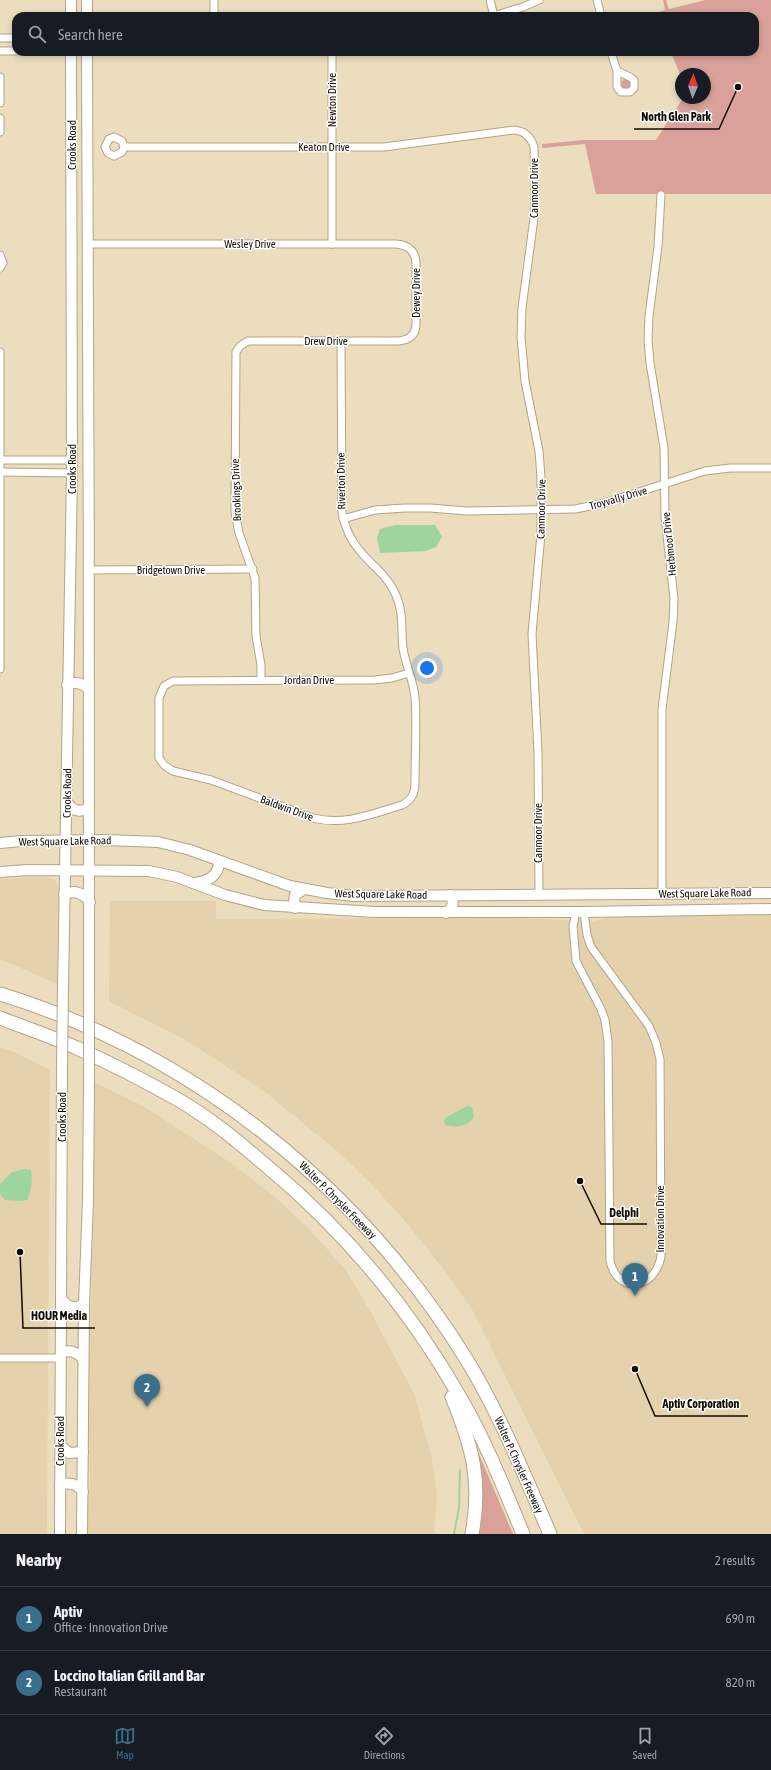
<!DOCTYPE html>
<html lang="en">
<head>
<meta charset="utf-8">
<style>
	:root { --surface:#171b24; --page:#20242c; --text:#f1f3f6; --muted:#9ea1a6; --line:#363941; --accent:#396f8a }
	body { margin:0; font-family:"Asap Condensed",sans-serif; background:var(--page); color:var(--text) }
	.compass { position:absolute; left:675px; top:68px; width:36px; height:36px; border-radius:50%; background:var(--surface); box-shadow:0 2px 6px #0003; rotate:2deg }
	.you { position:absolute; left:427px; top:668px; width:14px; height:14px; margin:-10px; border:3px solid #fff; border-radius:50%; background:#1a73e8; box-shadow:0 0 0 6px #1a73e833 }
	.badge { display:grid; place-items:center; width:26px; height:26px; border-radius:50%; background:var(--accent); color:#fff; font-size:13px; font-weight:700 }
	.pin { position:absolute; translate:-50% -33px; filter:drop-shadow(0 1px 2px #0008) }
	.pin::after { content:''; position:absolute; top:21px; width:14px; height:12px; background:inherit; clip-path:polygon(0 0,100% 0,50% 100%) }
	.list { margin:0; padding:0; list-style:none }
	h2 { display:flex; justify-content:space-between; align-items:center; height:52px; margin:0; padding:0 16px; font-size:17px }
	h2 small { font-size:13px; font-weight:400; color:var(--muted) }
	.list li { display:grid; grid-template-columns:26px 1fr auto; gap:12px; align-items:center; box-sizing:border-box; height:64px; padding:0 16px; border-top:1px solid var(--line) }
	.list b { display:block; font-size:15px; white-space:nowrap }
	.list p { margin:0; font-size:13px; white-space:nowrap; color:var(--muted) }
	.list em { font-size:13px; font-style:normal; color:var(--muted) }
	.icon { flex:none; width:22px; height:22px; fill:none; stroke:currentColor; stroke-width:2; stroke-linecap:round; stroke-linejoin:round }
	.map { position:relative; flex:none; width:771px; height:1534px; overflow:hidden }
	.search { position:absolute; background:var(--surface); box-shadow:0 2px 6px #0003; left:12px; right:12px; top:12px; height:44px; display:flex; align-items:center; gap:10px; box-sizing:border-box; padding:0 14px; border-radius:12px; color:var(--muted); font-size:15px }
	.sheet { height:180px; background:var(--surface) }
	nav { display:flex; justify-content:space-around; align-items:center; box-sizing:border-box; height:56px; border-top:1px solid var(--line); background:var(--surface); font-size:11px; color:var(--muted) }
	nav a { display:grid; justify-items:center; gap:2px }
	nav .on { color:var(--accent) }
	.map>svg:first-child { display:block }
	.built { fill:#e5d2ac }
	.green { fill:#d9a19a }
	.water { fill:#9ed49d }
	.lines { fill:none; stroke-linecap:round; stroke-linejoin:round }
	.stream { stroke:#9ed49d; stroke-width:2 }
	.minor-casing { stroke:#b2a486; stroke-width:9 }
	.secondary-casing { stroke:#b2a486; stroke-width:12 }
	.motorway-casing { stroke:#b2a486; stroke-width:15 }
	.minor { stroke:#fff; stroke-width:7 }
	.secondary { stroke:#fff; stroke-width:10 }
	.motorway { stroke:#fff; stroke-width:13 }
	.secondary-bridge-casing { stroke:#b2a486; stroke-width:12; stroke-linecap:butt }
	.secondary-bridge { stroke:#fff; stroke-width:10 }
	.labels { text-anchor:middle; stroke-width:3; stroke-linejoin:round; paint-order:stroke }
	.street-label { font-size:11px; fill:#110c03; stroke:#fff }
	.leader { fill:none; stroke:#110c03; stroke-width:1.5 }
	.callout-dot { fill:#110c03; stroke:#fff; stroke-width:1.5 }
	.callout-label { font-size:12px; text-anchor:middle; font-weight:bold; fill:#110c03; stroke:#fff; stroke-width:3; stroke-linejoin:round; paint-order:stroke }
</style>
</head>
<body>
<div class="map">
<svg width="771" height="1534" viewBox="0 0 771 1534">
	<rect width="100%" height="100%" fill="#ecddbe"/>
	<!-- built -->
	<g class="built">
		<polygon points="43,877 55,880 58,886 57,984 0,959 0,879"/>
		<polygon points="110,901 216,901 216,919 510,918 593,921 620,916 771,913 771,1534 584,1534 473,1311 445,1271 401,1216 370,1183 337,1151 265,1092 189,1042 109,1001"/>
		<polygon points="0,1048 15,1052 50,1070 47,1534 0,1534"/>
		<polygon points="94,1082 145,1107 231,1163 274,1196 309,1229 346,1270 373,1316 415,1396 432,1459 437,1494 434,1534 88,1534 88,1500 90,1480 88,1412 93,1226"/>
	</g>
	<!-- green -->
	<g class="green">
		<polygon points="663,0 666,0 669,9 705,0 771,0 771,194 596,194 585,144 542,148 542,144 584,140 656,140 683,98 705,98 705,74 681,74 681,77 671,52 755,52 755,16 656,16 655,13 665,10"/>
		<circle cx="626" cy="84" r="5"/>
		<polygon points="475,1445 478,1452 513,1534 476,1534"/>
	</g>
	<!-- water -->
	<g class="water">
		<polygon points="395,525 435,525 442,537 436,547 426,551 380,553 377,538 380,529"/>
		<path d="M467 1106 472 1107 474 1117C468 1127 456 1128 446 1125L444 1122 445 1118Z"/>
		<path d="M25 1169 31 1170C33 1178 31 1193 27 1200L20 1201 5 1200 0 1194V1184L12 1172Z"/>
	</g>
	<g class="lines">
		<!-- stream -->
		<polyline class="stream" points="454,1534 459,1508 460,1470"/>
		<defs>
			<g id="minor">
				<polyline points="490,0 494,16"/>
				<polyline points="597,0 601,16"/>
				<polyline points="214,16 214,0"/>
				<polyline points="493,16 523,7 539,0"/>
				<polyline points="0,38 16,38"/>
				<polyline points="0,51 16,51"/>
				<polyline points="332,52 332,244"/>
				<polyline points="611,52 617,71 617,87 621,92 630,92 634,88 634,80 630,77 617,71"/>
				<polyline points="0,77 0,103"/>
				<polyline points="0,118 0,132"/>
				<path d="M124 147 122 152 114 156 108 153 105 147 109 139 114 137 122 141 124 147H384L514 130C525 131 531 137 534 147L535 196 534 218 522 308 521 337 525 381 539 451 541 477V534L532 634 538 752 539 894"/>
				<polyline points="661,195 658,247 649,316 648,340 650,363 664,448 665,517 674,599 673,622 662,709 662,894"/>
				<path d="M87 244H396C408 245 415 251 416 262V324C416 335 409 340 398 341H248L240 346 236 352 235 512 239 533 255 578 256 636 261 665V680"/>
				<polyline points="0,255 3,263 0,268"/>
				<path d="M341 341 342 513C345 527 351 541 360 551 372 566 387 575 395 593 404 611 401 630 403 649 406 665 413 680 415 697 417 725 415 754 415 782 415 793 412 800 402 805 372 814 344 826 313 818L211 780 173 771 164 765 159 758V698L164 686 173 681 374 680 392 678 409 673"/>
				<polyline points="0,352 0,669"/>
				<polyline points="0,460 72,460"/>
				<polyline points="0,472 72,473"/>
				<polyline points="343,519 375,510 404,508 430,508 467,511 575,509 601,504 705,471 730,468 771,468"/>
				<polyline points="89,570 253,569"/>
				<path d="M576 912 573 926 576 961 601 1009 605 1020 608 1041 610 1261C618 1295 654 1290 661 1257L660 1059 656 1043 649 1026 591 947 587 935 584 912"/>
				<polyline points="0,1358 61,1358"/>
			</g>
			<g id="secondary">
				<polyline points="71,0 71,16"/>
				<polyline points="87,0 87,16"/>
				<path d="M87 52C87 367 91 683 89 998"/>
				<path d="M67 685C76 681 82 683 89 689"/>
				<path d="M67 802C72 811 80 813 89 808"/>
				<polyline points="0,843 22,841 106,840 158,842 190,850 290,886 327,893 354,896 771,893"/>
				<polyline points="0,872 28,870 149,871 177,877 225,895 264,905 374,912 584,912 771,909"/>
				<path d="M193 883C208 882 219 876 219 861"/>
				<path d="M64 895C74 889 83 893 90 902"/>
				<polyline points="295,908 294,901 295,895 304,889"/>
				<path d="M446 913C453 908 455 902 450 895"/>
				<polyline points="63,987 72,473 71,52"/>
				<path d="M61 1298C66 1307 75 1310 84 1304"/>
				<path d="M61 1353C70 1349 77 1352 83 1359"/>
				<polyline points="60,1445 69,1453 83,1452"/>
				<path d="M60 1485C69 1482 77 1483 83 1492"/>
				<polyline points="60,1534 62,1069"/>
				<polyline points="82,1534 84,1304 88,1201 89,1081"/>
			</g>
			<g id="motorway">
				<path d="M0 994C193 1053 358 1186 465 1357 499 1412 524 1474 550 1534"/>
				<path d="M0 1018C26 1028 53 1037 79 1049 112 1064 145 1081 177 1099 210 1118 240 1143 269 1168 347 1233 411 1311 461 1399 486 1442 504 1488 523 1534"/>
				<path d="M452 1397C472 1446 482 1480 472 1534"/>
			</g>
		</defs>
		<!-- minor casing -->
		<use href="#minor" class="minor-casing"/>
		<!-- secondary casing -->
		<use href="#secondary" class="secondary-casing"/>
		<!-- motorway casing -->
		<use href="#motorway" class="motorway-casing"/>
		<!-- minor -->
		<use href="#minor" class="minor"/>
		<!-- secondary -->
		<use href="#secondary" class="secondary"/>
		<!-- motorway -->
		<use href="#motorway" class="motorway"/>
		<defs>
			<g id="secondary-bridge">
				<polyline points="62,1069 63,987"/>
				<polyline points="89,1081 89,998"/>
			</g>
		</defs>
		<!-- secondary-bridge casing -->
		<use href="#secondary-bridge" class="secondary-bridge-casing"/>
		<!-- secondary-bridge -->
		<use href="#secondary-bridge" class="secondary-bridge"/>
	</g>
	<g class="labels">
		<!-- street labels -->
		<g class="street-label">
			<text transform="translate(332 100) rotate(-90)" y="4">Newton Drive</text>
			<text transform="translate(72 145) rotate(-90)" y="4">Crooks Road</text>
			<text x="324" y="151">Keaton Drive</text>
			<text transform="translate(534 188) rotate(-90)" y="4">Canmoor Drive</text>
			<text x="250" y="248">Wesley Drive</text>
			<text transform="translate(416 293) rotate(-90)" y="4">Dewey Drive</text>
			<text x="326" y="345">Drew Drive</text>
			<text transform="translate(72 469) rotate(-90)" y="4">Crooks Road</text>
			<text transform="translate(341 481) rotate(-91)" y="4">Riverton Drive</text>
			<text transform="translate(236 490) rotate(-92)" y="4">Brookings Drive</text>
			<text transform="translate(618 498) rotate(-16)" y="4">Troyvally Drive</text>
			<text transform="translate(541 509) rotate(-89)" y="4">Canmoor Drive</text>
			<text transform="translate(669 544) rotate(-96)" y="4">Herbmoor Drive</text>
			<text x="171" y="574">Bridgetown Drive</text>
			<text x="309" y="684">Jordan Drive</text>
			<text transform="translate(67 793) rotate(-89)" y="4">Crooks Road</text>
			<text transform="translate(287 808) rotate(20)" y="4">Baldwin Drive</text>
			<text transform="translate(538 833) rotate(-90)" y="4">Canmoor Drive</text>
			<text transform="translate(65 841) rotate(-1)" y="4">West Square Lake Road</text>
			<text transform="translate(705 893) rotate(-1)" y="4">West Square Lake Road</text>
			<text transform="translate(381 894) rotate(1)" y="4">West Square Lake Road</text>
			<text transform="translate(62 1117) rotate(-90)" y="4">Crooks Road</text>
			<text transform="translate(338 1200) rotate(45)" y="4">Walter P. Chrysler Freeway</text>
			<text transform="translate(660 1219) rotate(-90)" y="4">Innovation Drive</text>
			<text transform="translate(60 1441) rotate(-90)" y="4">Crooks Road</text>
			<text transform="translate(519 1465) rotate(66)" y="4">Walter P. Chrysler Freeway</text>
		</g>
	</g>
	<!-- callouts -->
	<path class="leader" d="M738 87L719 129H634M580 1181L601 1224H647M20 1252L23 1328H95M635 1369L655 1416H748"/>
	<g class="callout-dot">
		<circle cx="738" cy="87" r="4"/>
		<circle cx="580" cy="1181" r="4"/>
		<circle cx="20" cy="1252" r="4"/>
		<circle cx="635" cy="1369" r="4"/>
	</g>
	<g class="callout-label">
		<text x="676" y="121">North Glen Park</text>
		<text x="624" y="1217">Delphi</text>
		<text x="59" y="1320">HOUR Media</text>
		<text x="701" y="1408">Aptiv Corporation</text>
	</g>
</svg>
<svg class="compass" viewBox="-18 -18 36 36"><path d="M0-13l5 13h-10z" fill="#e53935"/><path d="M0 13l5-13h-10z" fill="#9ea1a6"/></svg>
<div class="you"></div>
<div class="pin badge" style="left:635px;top:1296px">1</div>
<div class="pin badge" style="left:147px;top:1407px">2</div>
<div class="search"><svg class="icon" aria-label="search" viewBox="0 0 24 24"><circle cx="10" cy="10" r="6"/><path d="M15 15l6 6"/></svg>Search here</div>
</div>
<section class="sheet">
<h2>Nearby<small>2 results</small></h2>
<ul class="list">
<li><span class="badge">1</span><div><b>Aptiv</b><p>Office · Innovation Drive</p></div><em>690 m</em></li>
<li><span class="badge">2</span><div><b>Loccino Italian Grill and Bar</b><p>Restaurant</p></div><em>820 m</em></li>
</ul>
</section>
<nav>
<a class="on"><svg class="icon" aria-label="map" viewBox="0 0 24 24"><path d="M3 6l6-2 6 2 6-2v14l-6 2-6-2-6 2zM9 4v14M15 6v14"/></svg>Map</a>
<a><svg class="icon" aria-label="directions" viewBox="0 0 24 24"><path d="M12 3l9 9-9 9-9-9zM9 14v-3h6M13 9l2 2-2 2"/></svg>Directions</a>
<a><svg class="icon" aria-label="saved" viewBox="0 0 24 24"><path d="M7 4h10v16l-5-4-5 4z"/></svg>Saved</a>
</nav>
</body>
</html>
